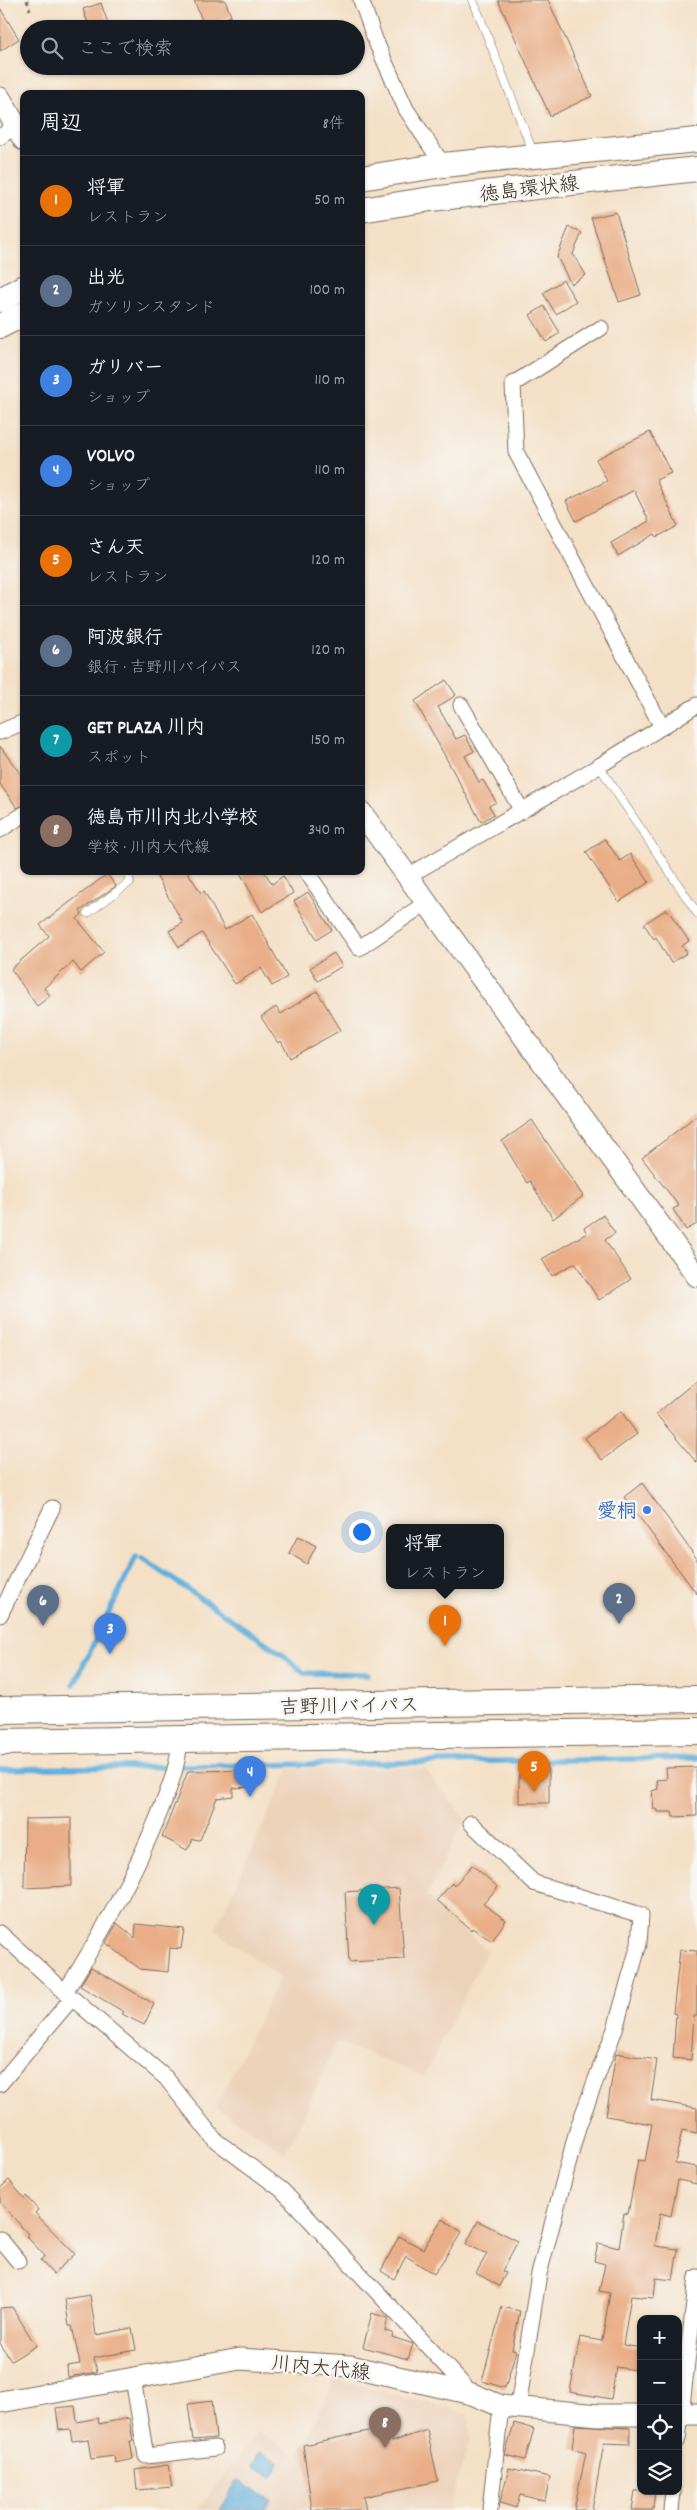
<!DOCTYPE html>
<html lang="ja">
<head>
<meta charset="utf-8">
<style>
	:root { --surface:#171b24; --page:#20242c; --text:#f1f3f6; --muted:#9ea1a6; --line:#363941; --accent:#c8321e }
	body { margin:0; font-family:Dekko,"Klee One",sans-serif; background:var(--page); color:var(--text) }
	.controls { position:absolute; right:15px; bottom:15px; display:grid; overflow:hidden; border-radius:10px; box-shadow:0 1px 4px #0004 }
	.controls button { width:45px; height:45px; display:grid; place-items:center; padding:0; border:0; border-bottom:1px solid var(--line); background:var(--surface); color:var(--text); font:25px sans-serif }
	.you { position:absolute; left:361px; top:1531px; width:18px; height:18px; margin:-12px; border:4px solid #fff; border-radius:50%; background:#1a73e8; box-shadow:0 0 0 8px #1a73e833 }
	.badge { display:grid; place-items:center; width:32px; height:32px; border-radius:50%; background:var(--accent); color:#fff; font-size:16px; font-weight:700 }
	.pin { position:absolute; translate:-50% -41px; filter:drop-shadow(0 1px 2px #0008) }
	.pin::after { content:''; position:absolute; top:26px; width:18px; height:15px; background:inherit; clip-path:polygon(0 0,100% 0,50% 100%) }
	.popup { position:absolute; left:386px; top:1524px; width:118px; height:65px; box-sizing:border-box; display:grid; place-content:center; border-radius:10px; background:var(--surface); filter:drop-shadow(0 1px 4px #0005); font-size:16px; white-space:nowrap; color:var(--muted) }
	.popup b { font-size:19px; color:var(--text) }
	.popup::after { content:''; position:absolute; left:50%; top:100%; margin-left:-10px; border:10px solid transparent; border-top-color:var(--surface) }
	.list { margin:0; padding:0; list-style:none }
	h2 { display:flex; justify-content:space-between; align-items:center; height:65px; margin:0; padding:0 20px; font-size:21px }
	h2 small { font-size:16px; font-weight:400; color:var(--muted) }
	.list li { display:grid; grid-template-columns:32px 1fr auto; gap:15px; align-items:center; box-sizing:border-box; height:90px; padding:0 20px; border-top:1px solid var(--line) }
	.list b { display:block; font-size:19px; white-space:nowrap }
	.list p { margin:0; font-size:16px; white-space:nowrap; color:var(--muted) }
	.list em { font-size:16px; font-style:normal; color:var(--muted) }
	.icon { flex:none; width:28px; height:28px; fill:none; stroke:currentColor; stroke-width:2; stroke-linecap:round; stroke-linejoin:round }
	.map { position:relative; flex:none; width:697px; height:2510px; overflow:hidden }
	.search { position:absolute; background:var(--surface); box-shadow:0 1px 4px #0004; left:20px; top:20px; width:345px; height:55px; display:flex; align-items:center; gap:12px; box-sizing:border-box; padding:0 18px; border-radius:28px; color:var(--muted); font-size:19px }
	.panel { position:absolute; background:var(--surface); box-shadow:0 1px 4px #0004; left:20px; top:90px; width:345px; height:785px; border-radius:10px }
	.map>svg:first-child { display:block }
	.built { fill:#edd2ba }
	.water { fill:#61afda; stroke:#4e6c7c }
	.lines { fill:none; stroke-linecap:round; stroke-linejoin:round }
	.stream { stroke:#61afda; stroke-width:5.5 }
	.building { fill:#e9ae87 }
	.lane-casing { stroke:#7c6a59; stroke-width:9 }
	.street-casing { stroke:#7c6a59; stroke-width:17 }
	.secondary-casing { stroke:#7c6a59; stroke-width:23 }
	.primary-casing { stroke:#7c6a59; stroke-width:26 }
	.highway-casing { stroke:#7c6a59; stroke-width:28 }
	.path { stroke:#7c6a59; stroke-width:3; stroke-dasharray:4 4; stroke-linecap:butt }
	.lane { stroke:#fff; stroke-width:8 }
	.street { stroke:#fff; stroke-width:15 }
	.secondary { stroke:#fff; stroke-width:21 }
	.primary { stroke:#fff; stroke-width:24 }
	.highway { stroke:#fff; stroke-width:26 }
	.shop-dot { fill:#3f7fe0; stroke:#f6f6f2; stroke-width:2 }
	.labels { text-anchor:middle; stroke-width:5; stroke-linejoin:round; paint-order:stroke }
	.street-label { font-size:20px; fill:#3b2a1e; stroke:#f6f6f2 }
	.shop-label { font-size:20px; font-weight:bold; fill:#366cbe; stroke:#f6f6f2; text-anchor:end }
</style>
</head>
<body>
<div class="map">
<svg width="697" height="2510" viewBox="0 0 697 2510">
	<rect width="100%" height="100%" fill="#f6f6f2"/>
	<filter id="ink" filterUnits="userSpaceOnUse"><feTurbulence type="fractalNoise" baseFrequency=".02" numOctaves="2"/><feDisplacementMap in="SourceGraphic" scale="10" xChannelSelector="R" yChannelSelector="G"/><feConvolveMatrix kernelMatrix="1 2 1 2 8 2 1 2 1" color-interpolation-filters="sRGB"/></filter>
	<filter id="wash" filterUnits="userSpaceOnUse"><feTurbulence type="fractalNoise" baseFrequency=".0096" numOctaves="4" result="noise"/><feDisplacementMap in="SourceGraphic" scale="20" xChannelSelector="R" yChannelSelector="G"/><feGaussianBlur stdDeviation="1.12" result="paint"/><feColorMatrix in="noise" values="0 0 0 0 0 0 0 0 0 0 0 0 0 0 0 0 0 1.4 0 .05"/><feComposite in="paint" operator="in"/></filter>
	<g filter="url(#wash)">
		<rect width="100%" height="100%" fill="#f4e0c6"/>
		<!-- built -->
		<g class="built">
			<polygon points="424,1768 465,1819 426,1896 487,1951 424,2076 337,2042 286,2153 216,2107 280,1977 215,1930 289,1769"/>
			<polygon points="335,2380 468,2413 471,2439 448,2510 197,2510 258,2432 298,2456"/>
		</g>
		<!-- water -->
		<g class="water">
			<polygon points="260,2452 280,2462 272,2477 252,2467"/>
			<polygon points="237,2480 271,2499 265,2510 220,2510"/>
		</g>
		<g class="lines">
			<!-- stream -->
			<g class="stream">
				<polyline points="142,1558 282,1654 304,1673 368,1674"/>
				<polyline points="74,1684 136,1557"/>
				<polyline points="0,1769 697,1758"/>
			</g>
		</g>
		<g id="blocks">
			<!-- building -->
			<g class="building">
				<polygon points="194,0 225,0 231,16 204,26"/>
				<polygon points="498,0 548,0 592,96 550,116"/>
				<polygon points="101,3 110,29 90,29 83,9"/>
				<polygon points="0,8 19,39 0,51"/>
				<polygon points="616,212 641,295 619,302 591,218"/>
				<polygon points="569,227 582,233 573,254 586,275 571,284 557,257"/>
				<polygon points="563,280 576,301 556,314 543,293"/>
				<polygon points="544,306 560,333 546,342 530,315"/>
				<polygon points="650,432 671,473 656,480 678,526 657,537 655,534 618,556 611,543 649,521 634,490 576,521 566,501 607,481 596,459"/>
				<polygon points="446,680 456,695 438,707 456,739 465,735 474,751 465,756 479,782 483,780 496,802 489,806 494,814 481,822 415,701"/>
				<polygon points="0,746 24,779 24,805 17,808 0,784"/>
				<polygon points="605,839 620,861 630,854 649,882 619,902 586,852"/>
				<polygon points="166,871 187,871 201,893 204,891 225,930 252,914 287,977 272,986 261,968 235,984 202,933 179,947 169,931 183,923 157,877"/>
				<polygon points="239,871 264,871 272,884 283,876 293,893 262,912"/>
				<polygon points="107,874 116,886 80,911 82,914 77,919 104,952 81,972 73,962 44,988 50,996 37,1006 11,969 49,936 40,925"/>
				<polygon points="308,892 332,930 317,939 294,901"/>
				<polygon points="667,909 689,941 682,946 687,953 671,963 656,937 654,939 644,924"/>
				<polygon points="334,953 342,966 318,981 310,968"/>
				<polygon points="317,991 341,1030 290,1058 281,1041 278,1043 261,1017 276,1007 281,1014"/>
				<polygon points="697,1115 697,1224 686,1230 673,1209 679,1206 642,1158"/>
				<polygon points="532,1120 583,1196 553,1219 530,1181 527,1183 502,1141"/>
				<polygon points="603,1215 615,1233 605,1240 631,1279 599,1300 575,1263 552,1276 542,1259 587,1233 584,1228"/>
				<polygon points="697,1380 697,1463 656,1414"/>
				<polygon points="621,1411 637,1434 602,1460 585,1438"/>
				<polygon points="642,1483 697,1559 697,1594 624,1497"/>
				<polygon points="298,1536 316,1546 307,1564 289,1553"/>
				<polygon points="546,1766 549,1772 549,1803 519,1803 519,1775 527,1774 527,1768"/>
				<polygon points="696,1767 697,1816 673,1817 672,1812 658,1812 658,1810 654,1809 652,1791 658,1789 657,1780 667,1779 666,1768"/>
				<polygon points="255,1770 253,1787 233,1788 233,1796 217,1798 200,1840 193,1839 187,1850 162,1837 188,1771"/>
				<polygon points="71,1818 71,1886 24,1888 25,1819"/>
				<polygon points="472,1865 498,1887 483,1904 506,1920 492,1941 472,1928 471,1930 437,1900 452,1883 454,1886"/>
				<polygon points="399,1888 404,1959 349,1962 345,1892"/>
				<polygon points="117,1923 135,1938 136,1924 184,1929 181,1949 170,1948 168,1972 140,1969 106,1943"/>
				<polygon points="680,1950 697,1951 697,2016 694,2016 691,2060 673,2058 676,2014 673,2013"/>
				<polygon points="91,1967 154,2004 144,2025 122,2014 124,2012 80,1986"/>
				<polygon points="616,2053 657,2060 651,2100 697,2108 697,2133 682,2130 675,2163 697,2167 697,2184 678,2180 671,2216 660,2213 655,2246 678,2249 673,2280 656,2278 654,2298 631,2296 623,2345 641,2348 641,2371 616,2367 611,2399 570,2392 580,2337 602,2341 610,2293 599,2291 605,2264 594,2261 598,2243 619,2248 624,2213 628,2214 638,2160 645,2161 652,2124 606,2116"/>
				<polygon points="9,2180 24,2198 26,2196 38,2210 35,2213 75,2254 53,2274 40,2260 45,2256 26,2236 28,2234 0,2202 0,2188"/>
				<polygon points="442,2219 462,2232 434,2274 406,2256 394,2279 381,2271 399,2236 423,2249"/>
				<polygon points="478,2221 518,2241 502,2271 506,2273 499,2286 476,2273 487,2254 466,2244"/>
				<polygon points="90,2295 96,2335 132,2328 136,2350 94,2358 97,2372 68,2377 67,2366 80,2364 72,2326 69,2326 65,2299"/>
				<polygon points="12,2307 36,2346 11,2361 0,2343 0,2308"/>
				<polygon points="502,2307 520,2311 512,2350 516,2351 505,2388 482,2381"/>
				<polygon points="372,2313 388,2318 385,2331 393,2333 392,2337 413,2344 408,2359 363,2347"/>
				<polygon points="212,2401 216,2438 193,2440 188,2404"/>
				<polygon points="75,2406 77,2422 98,2418 99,2424 129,2418 133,2441 130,2441 133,2459 115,2463 114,2456 91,2459 88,2439 72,2441 70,2429 59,2430 56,2408"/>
				<polygon points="514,2423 534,2429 525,2460 505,2455"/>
				<polygon points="575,2425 630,2428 630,2444 604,2443 592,2510 574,2510 586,2453 572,2449"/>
				<polygon points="392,2426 392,2442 427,2430 438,2481 363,2497 366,2510 312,2510 303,2445"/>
				<polygon points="168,2465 172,2487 137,2490 135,2470"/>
				<polygon points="509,2468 550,2477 545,2501 520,2495 516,2508 500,2503"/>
				<polygon points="635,2491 655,2491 653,2510 632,2510"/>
			</g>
		</g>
	</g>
	<g filter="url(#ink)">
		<use href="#blocks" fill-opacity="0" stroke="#7c6a59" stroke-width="1"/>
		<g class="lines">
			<defs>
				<g id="lane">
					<polyline points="473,0 533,152"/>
					<polyline points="599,766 697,913"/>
					<polyline points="88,913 130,882 127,871"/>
				</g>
				<g id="street">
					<polyline points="361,0 376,42 406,109 443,165"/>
					<polyline points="0,137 15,126"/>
					<polyline points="601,328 513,384 516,452 662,727"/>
					<polyline points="461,705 522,811"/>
					<polyline points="0,732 24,722"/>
					<polyline points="0,830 24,814"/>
					<polyline points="306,871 359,948 426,903"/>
					<polyline points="408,876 599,766 697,705"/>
					<polyline points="0,1615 52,1508"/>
					<path d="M180 1739C178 1769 168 1791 157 1819 132 1879 100 1937 65 1992L166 2078 215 2140 282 2190 472 2394"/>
					<polyline points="471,1823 534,1883 641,1915 639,1944 615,2029 578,2127 539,2274 518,2407"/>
					<polyline points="0,1933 65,1992"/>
					<polyline points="0,2084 72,1998"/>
					<polyline points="0,2239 18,2261"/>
					<polyline points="133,2379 146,2456 215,2448"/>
					<polyline points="678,2439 697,2277"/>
					<polyline points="490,2510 501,2406"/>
					<polyline points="671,2510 673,2491"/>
				</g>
				<g id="secondary">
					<polyline points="0,98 24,140"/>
					<polyline points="361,812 697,1276"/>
					<polyline points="0,2402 240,2359 350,2366 472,2394 501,2406 599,2415 641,2415"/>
					<polyline points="678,2414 697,2414"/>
				</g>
				<g id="primary">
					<polyline points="361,178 443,165 697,140"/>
					<polyline points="361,210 431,199 697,169"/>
					<polyline points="0,300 24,287"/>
					<polyline points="0,326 24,314"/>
				</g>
				<g id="highway">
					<polyline points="0,1710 697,1699"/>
					<polyline points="0,1742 697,1731"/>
				</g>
			</defs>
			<!-- lane casing -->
			<use href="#lane" class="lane-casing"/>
			<!-- street casing -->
			<use href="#street" class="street-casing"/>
			<!-- secondary casing -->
			<use href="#secondary" class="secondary-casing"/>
			<!-- primary casing -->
			<use href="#primary" class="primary-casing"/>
			<!-- highway casing -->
			<use href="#highway" class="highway-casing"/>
			<!-- path -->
			<polyline class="path" points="27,0 30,10"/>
			<!-- lane -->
			<use href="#lane" class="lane"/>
			<!-- street -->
			<use href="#street" class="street"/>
			<!-- secondary -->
			<use href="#secondary" class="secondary"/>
			<!-- primary -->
			<use href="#primary" class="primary"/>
			<!-- highway -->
			<use href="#highway" class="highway"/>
		</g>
	</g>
	<!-- markers -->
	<circle class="shop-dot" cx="647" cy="1510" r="5"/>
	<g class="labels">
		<!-- street labels -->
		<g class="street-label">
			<text transform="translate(529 188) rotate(-7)" y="7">徳島環状線</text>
			<text transform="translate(349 1705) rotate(-1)" y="7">吉野川バイパス</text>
			<text transform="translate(321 2367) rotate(6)" y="7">川内大代線</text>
		</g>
		<!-- shop labels -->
		<g class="shop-label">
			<text x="637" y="1517">愛桐</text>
		</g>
	</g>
</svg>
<div class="controls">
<button>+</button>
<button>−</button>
<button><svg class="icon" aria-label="locate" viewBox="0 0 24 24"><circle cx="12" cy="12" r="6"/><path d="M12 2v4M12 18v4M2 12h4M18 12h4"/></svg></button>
<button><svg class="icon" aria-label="layers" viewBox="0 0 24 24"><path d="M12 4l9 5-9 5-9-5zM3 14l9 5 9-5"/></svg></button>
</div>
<div class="you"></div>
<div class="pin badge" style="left:445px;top:1646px;background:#e8710a">1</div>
<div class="popup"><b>将軍</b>レストラン</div>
<div class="pin badge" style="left:619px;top:1624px;background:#5c6f8a">2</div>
<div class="pin badge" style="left:110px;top:1654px;background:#3f7fe0">3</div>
<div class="pin badge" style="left:250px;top:1797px;background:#3f7fe0">4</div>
<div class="pin badge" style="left:534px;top:1792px;background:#e8710a">5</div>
<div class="pin badge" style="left:43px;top:1626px;background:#5c6f8a">6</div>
<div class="pin badge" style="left:374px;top:1925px;background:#0f9aa8">7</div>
<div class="pin badge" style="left:385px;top:2448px;background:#8d6e63">8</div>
<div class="search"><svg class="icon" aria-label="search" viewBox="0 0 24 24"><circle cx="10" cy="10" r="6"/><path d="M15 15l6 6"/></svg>ここで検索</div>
<section class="panel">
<h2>周辺<small>8件</small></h2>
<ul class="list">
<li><span class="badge" style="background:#e8710a">1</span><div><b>将軍</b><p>レストラン</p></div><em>50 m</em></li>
<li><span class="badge" style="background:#5c6f8a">2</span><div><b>出光</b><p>ガソリンスタンド</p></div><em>100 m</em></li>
<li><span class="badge" style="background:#3f7fe0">3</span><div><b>ガリバー</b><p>ショップ</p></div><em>110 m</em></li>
<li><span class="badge" style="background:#3f7fe0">4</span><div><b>VOLVO</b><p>ショップ</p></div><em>110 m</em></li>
<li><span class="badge" style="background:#e8710a">5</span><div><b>さん天</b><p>レストラン</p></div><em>120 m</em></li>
<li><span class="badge" style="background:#5c6f8a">6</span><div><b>阿波銀行</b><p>銀行 · 吉野川バイパス</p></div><em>120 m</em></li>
<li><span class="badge" style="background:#0f9aa8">7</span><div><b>GET PLAZA 川内</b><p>スポット</p></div><em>150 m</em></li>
<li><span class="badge" style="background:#8d6e63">8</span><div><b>徳島市川内北小学校</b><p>学校 · 川内大代線</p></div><em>340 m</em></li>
</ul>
</section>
</div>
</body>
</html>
